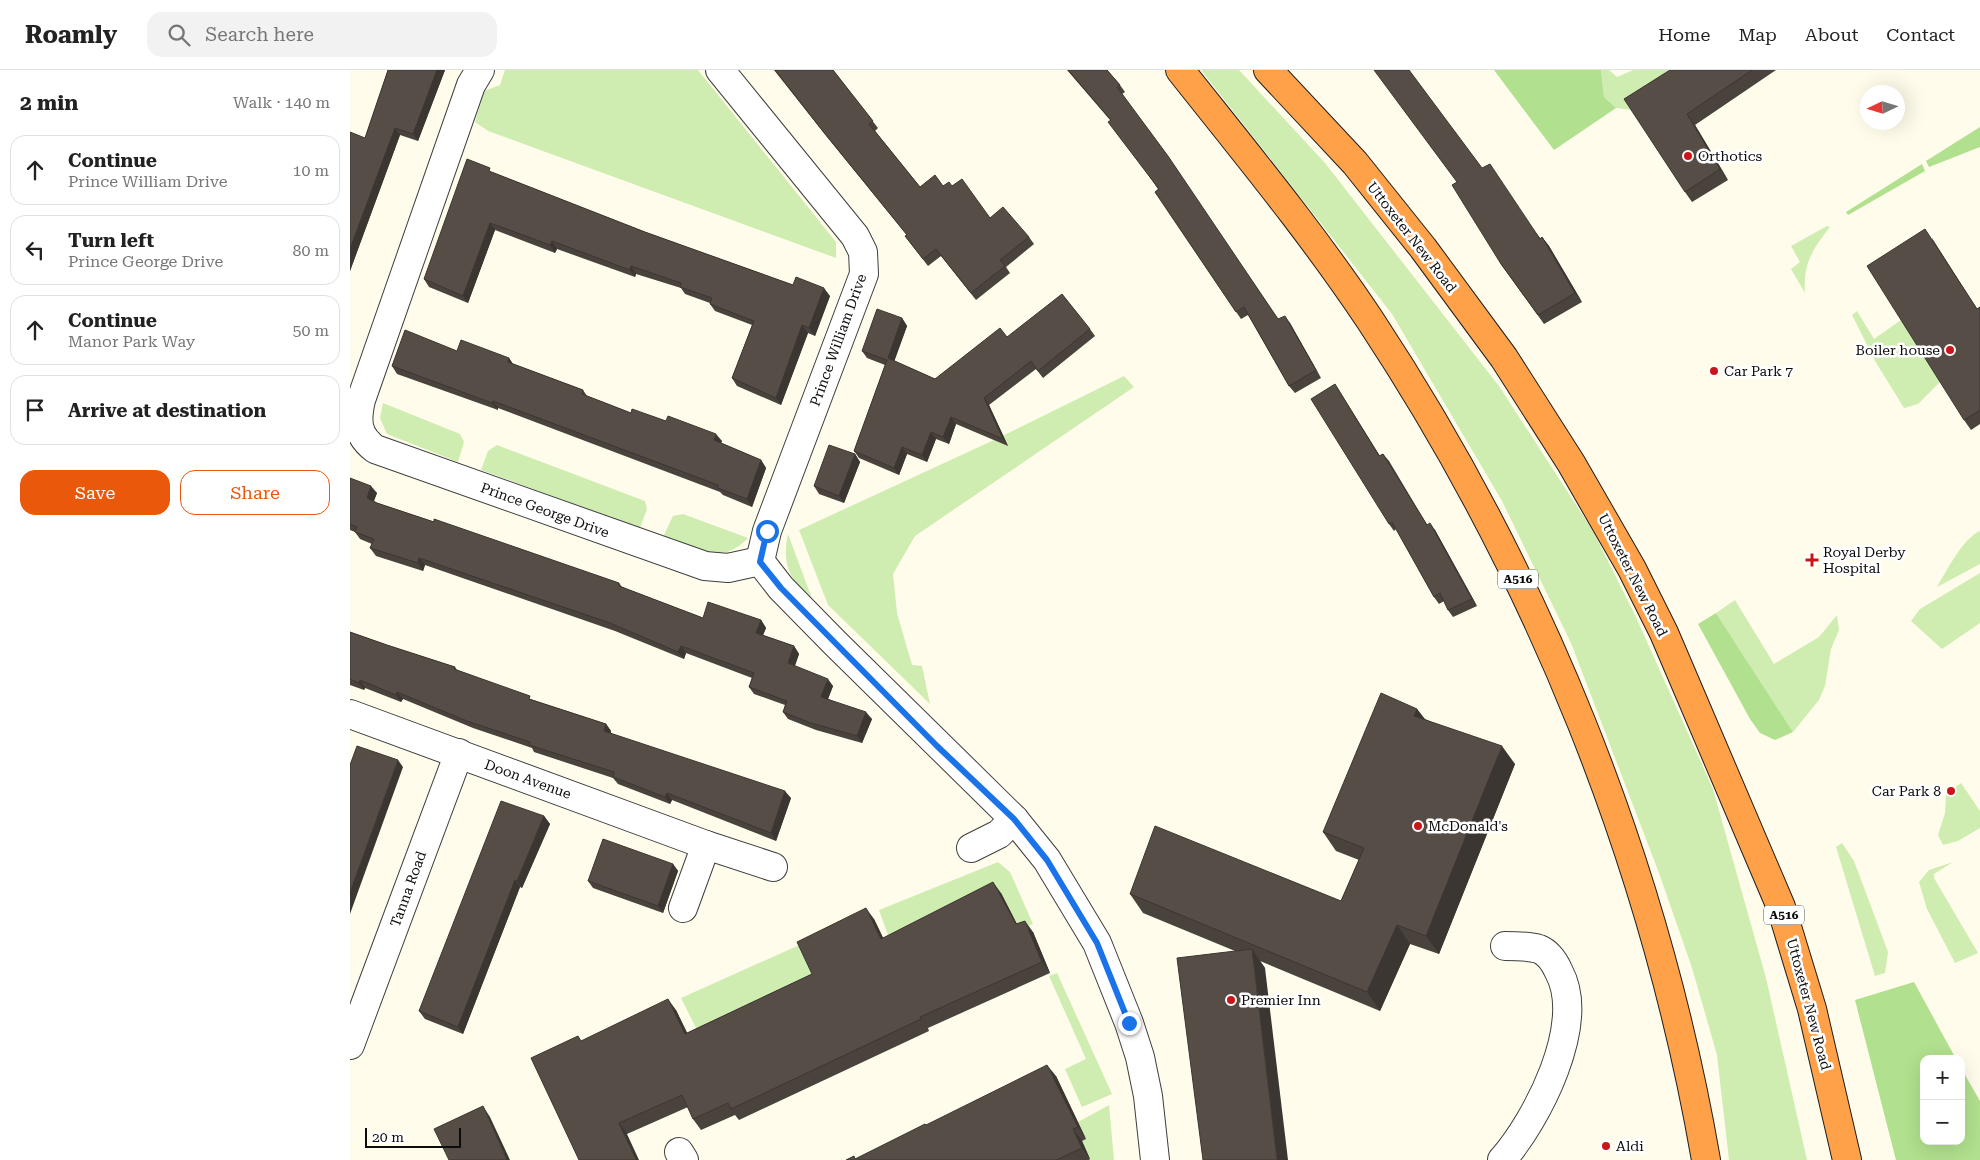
<!DOCTYPE html>
<html lang="en">
<head>
<meta charset="utf-8">
<style>
	:root { --surface:#fff; --page:#f2f2f2; --text:#222; --muted:#767676; --line:#e0e0e0; --accent:#ea580c }
	body { margin:0; font-family:"Roboto Serif",serif; background:var(--page); color:var(--text) }
	.controls { position:absolute; right:15px; bottom:15px; display:grid; overflow:hidden; border-radius:10px; box-shadow:0 5px 20px #0002 }
	.controls button { width:45px; height:45px; display:grid; place-items:center; padding:0; border:0; border-bottom:1px solid var(--line); background:var(--surface); color:var(--text); font:25px sans-serif }
	.compass { position:absolute; left:1510px; top:15px; width:45px; height:45px; border-radius:50%; background:var(--surface); box-shadow:0 5px 20px #0002; rotate:266deg }
	.scale { position:absolute; left:15px; bottom:12px; width:96px; box-sizing:border-box; padding-left:5px; border:2px solid #0c0c0c; border-top:0; font-size:14px; line-height:18px; white-space:nowrap; color:#0c0c0c; -webkit-text-stroke:4px #fff; paint-order:stroke }
	.stop { position:absolute; width:15px; height:15px; margin:-11px; border:4px solid #1a73e8; border-radius:50%; background:#fff }
	.stop.end { background:#1a73e8; border-color:#fff; box-shadow:0 1px 5px #0008 }
	.list { margin:0; padding:0; list-style:none }
	h2 { display:flex; justify-content:space-between; align-items:center; height:65px; margin:0; padding:0 20px; font-size:21px }
	h2 small { font-size:16px; font-weight:400; color:var(--muted) }
	.list li { display:grid; grid-template-columns:32px 1fr auto; gap:15px; align-items:center; box-sizing:border-box; height:70px; margin:0 10px 10px; padding:0 10px; border:1px solid var(--line); border-radius:15px }
	.list b { display:block; font-size:19px; white-space:nowrap }
	.list p { margin:0; font-size:16px; white-space:nowrap; color:var(--muted) }
	.list em { font-size:16px; font-style:normal; color:var(--muted) }
	.actions { display:flex; gap:10px; padding:15px 20px }
	.actions a { flex:1; padding:11px 0; border:1px solid var(--accent); border-radius:15px; text-align:center; font-size:18px; color:var(--accent) }
	.actions .main { background:var(--accent); color:#fff }
	.icon { flex:none; width:28px; height:28px; fill:none; stroke:currentColor; stroke-width:2; stroke-linecap:round; stroke-linejoin:round }
	.map { position:relative; flex:none; width:1630px; height:1090px; overflow:hidden }
	header { display:flex; align-items:center; gap:30px; box-sizing:border-box; height:70px; padding:0 25px; background:var(--surface); border-bottom:1px solid var(--line) }
	header strong { font-size:24px }
	nav { display:flex; gap:28px; margin-inline-start:auto; font-size:18px }
	.search { width:350px; height:45px; background:var(--page); display:flex; align-items:center; gap:12px; box-sizing:border-box; padding:0 18px; border-radius:15px; color:var(--muted); font-size:19px }
	main { display:flex }
	aside { flex:1; background:var(--surface) }
	.map>svg:first-child { display:block }
	.green { fill:#cfedb1 }
	.forest { fill:#b1e08e }
	.lines { fill:none; stroke-linecap:round; stroke-linejoin:round }
	.street-casing { stroke:#3f3f3f; stroke-width:30 }
	.highway-casing { stroke:#1d1d1d; stroke-width:30 }
	.street { stroke:#fff; stroke-width:28 }
	.highway { stroke:#ffa149; stroke-width:28 }
	.wall { fill:#4a423d }
	.shaded-wall { fill:#3c3632 }
	.building { fill:#564d47; stroke:#3c3632 }
	.route { stroke:#1a73e8; stroke-width:6 }
	.poi-dot { fill:#ca161a; stroke:#fff; stroke-width:2 }
	.labels { text-anchor:middle; stroke-width:5; stroke-linejoin:round; paint-order:stroke }
	.shield { fill:#fff; stroke:#555; stroke-width:1 }
	.shield-label { font-size:12px; font-weight:bold; fill:#0c0c0c }
	.poi-label { font-size:14px; fill:#0c0c0c; stroke:#fff; text-anchor:start }
	.street-label { font-size:14px; fill:#0c0c0c; stroke:#fff }
</style>
</head>
<body>
<header>
<strong>Roamly</strong>
<div class="search"><svg class="icon" aria-label="search" viewBox="0 0 24 24"><circle cx="10" cy="10" r="6"/><path d="M15 15l6 6"/></svg>Search here</div>
<nav><a>Home</a><a>Map</a><a>About</a><a>Contact</a></nav>
</header>
<main>
<aside>
<h2>2 min<small>Walk · 140 m</small></h2>
<ul class="list">
<li><svg class="icon" aria-label="ahead" viewBox="0 0 24 24"><path d="M12 20V5M6 11l6-6 6 6"/></svg><div><b>Continue</b><p>Prince William Drive</p></div><em>10 m</em></li>
<li><svg class="icon" aria-label="left" viewBox="0 0 24 24"><path d="M17 20v-9H6M10 6l-5 5 5 5"/></svg><div><b>Turn left</b><p>Prince George Drive</p></div><em>80 m</em></li>
<li><svg class="icon" aria-label="ahead" viewBox="0 0 24 24"><path d="M12 20V5M6 11l6-6 6 6"/></svg><div><b>Continue</b><p>Manor Park Way</p></div><em>50 m</em></li>
<li><svg class="icon" aria-label="arrive" viewBox="0 0 24 24"><path d="M6 21V4h12l-3 4 3 4H6"/></svg><div><b>Arrive at destination</b></div></li>
</ul>
<div class="actions"><a class="main">Save</a><a>Share</a></div>
</aside>
<div class="map">
<svg width="1630" height="1090" viewBox="0 0 1630 1090">
	<rect width="100%" height="100%" fill="#fffceb"/>
	<!-- green -->
	<g class="green">
		<polygon points="155,0 348,0 486,172 486,188 138,61 125,52 134,21 150,15"/>
		<polygon points="851,0 889,0 975,93 1149,316 1243,461 1285,545 1363,719 1416,908 1457,1090 1379,1090 1367,985 1342,898 1309,803 1221,573 1152,431 1042,244"/>
		<polygon points="1251,0 1259,0 1267,7 1283,0 1345,0 1282,40 1266,38 1254,27"/>
		<path d="M1477 156 1480 157C1462 180 1453 194 1455 223L1441 199 1450 192 1441 176Z"/>
		<polygon points="1507,241 1524,269 1551,250 1591,311 1568,334 1554,338 1525,291 1502,245"/>
		<polygon points="774,306 784,317 565,466 543,504 547,543 562,595 572,596 580,634 478,535 449,460 644,370"/>
		<polygon points="33,333 110,364 114,372 108,392 37,364 30,348"/>
		<polygon points="147,375 295,431 297,439 290,458 131,400 138,381"/>
		<path d="M333 444 398 468C370 497 344 480 313 467L323 446Z"/>
		<path d="M1630 461V494L1587 517C1596 502 1613 468 1630 461Z"/>
		<path d="M438 464 464 534C441 511 431 496 438 464Z"/>
		<polygon points="1630,503 1630,553 1592,579 1561,551 1570,539"/>
		<polygon points="1385,530 1424,594 1469,567 1487,545 1489,560 1481,579 1475,616 1469,630 1443,662 1366,543"/>
		<polygon points="1611,713 1630,741 1630,758 1608,771 1593,775 1588,765 1595,743 1596,724"/>
		<polygon points="1492,773 1504,791 1538,882 1535,903 1525,906 1486,777"/>
		<polygon points="648,792 660,802 683,854 670,859 651,824 542,876 529,840"/>
		<polygon points="1603,792 1584,804 1584,808 1628,883 1605,893 1577,839 1569,812 1579,800"/>
		<polygon points="483,860 477,931 352,970 331,928"/>
		<polygon points="707,903 762,1024 732,1037 715,999 736,989 699,906"/>
		<polygon points="759,1035 764,1090 738,1090 740,1089 732,1071 736,1069 728,1052"/>
	</g>
	<!-- forest -->
	<g class="forest">
		<polygon points="1144,0 1251,0 1254,27 1266,38 1204,80"/>
		<polygon points="1630,57 1630,77 1579,97 1576,91"/>
		<polygon points="1572,94 1575,101 1498,145 1496,142"/>
		<polygon points="1366,543 1443,662 1425,670 1410,663 1400,649 1348,554"/>
		<polygon points="1564,912 1606,989 1574,989 1574,1071 1611,1071 1611,998 1630,1031 1630,1090 1546,1090 1505,930"/>
	</g>
	<g class="lines">
		<defs>
			<g id="street">
				<path d="M130 0 121 15 11 330C6 352 7 365 25 379L355 496 378 498 410 491"/>
				<polyline points="370,0 505,166 513,182 514,204 417,461 410,491"/>
				<polyline points="410,491 431,518 485,573 664,749 697,790 747,873 779,953 790,987 798,1026 805,1090"/>
				<polyline points="0,644 356,775 423,797"/>
				<polyline points="621,778 649,764 664,749"/>
				<polyline points="333,838 356,775"/>
				<polyline points="0,975 109,683"/>
				<polyline points="329,1082 334,1090"/>
				<path d="M1152 1090C1187 1050 1237 954 1209 902 1205 893 1199 883 1189 879 1179 876 1166 876 1155 876"/>
			</g>
			<g id="highway">
				<path d="M830 0C895 82 962 163 1020 250 1188 504 1304 790 1356 1090"/>
				<polyline points="918,0 1005,93 1073,178 1154,288 1221,393 1282,499 1314,563 1431,837 1462,939 1497,1090"/>
			</g>
		</defs>
		<!-- street casing -->
		<use href="#street" class="street-casing"/>
		<!-- highway casing -->
		<use href="#highway" class="highway-casing"/>
		<!-- street -->
		<use href="#street" class="street"/>
		<!-- highway -->
		<use href="#highway" class="highway"/>
	</g>
	<!-- wall -->
	<g class="wall">
		<polygon points="38,0 95,0 68,71 50,65 0,201 0,64 15,68"/>
		<polygon points="424,0 483,0 528,58 525,61 570,117 602,116 640,148 679,167 684,174 656,197 660,203 626,230 591,186 578,196 555,166 557,165 477,67"/>
		<polygon points="717,0 757,0 770,15 775,22 772,24 928,249 940,253 971,308 945,323 939,316 898,245 891,249 805,122 808,119 760,50"/>
		<polygon points="1320,0 1426,0 1345,55 1378,110 1342,132 1335,122"/>
		<polygon points="1132,98 1191,169 1192,167 1199,176 1232,232 1194,254 1151,194"/>
		<polygon points="144,103 295,162 443,215 480,226 465,266 458,263 431,335 387,316 382,308 402,255 365,241 360,234 360,233 335,224 331,218 286,204 285,207 207,179 205,183 145,160 118,233 79,217 74,209"/>
		<polygon points="1582,168 1627,239 1630,237 1630,354 1621,360 1614,350"/>
		<polygon points="552,248 557,256 544,291 585,309 657,267 740,259 745,266 693,308 686,299 639,335 658,376 606,354 599,374 586,369 577,392 557,384 549,405 509,388 504,381 535,295 517,288 512,281"/>
		<polygon points="107,281 159,288 163,294 233,320 237,326 281,343 372,371 371,373 411,390 416,398 402,437 373,425 370,422 148,338 148,340 47,304 42,296"/>
		<polygon points="985,314 1030,386 1033,384 1077,455 1085,460 1127,536 1103,547 1098,540 1094,531 1089,534 1084,527 1046,459 1044,461 1039,454"/>
		<polygon points="505,384 510,392 494,433 469,424 464,416"/>
		<polygon points="0,408 27,423 24,431 27,433 269,513 272,517 353,548 411,550 416,558 413,565 444,576 449,584 445,596 483,616 478,629 522,649 512,673 466,660 438,649 433,642 435,635 404,624 399,617 402,608 336,583 334,589 265,561 75,495 73,501 26,486 20,478 22,474 10,469 5,462 0,460"/>
		<polygon points="0,562 37,575 105,597 107,600 183,630 256,654 261,661 261,664 441,728 426,771 322,730 320,734 268,714 263,708 184,682 182,678 123,658 53,629 51,632 15,618 14,620 0,615"/>
		<polygon points="1067,639 1075,649 1165,694 1089,884 1060,874 1030,941 910,891 915,898 885,881 793,843 780,824 991,831 1009,790 986,781 973,762"/>
		<polygon points="194,746 200,754 172,818 170,817 113,964 75,949 69,941"/>
		<polygon points="323,794 328,801 313,843 243,818 238,811"/>
		<polygon points="651,823 667,854 683,862 700,903 578,958 579,961 389,1050 385,1045 351,1060 343,1049 338,1037 277,1064 229,1090 232,971 326,940 337,963 462,904 524,849 533,868"/>
		<polygon points="706,1006 736,1069 732,1071 740,1089 739,1090 496,1090 506,1089 576,1055"/>
	</g>
	<!-- shaded-wall -->
	<g class="shaded-wall">
		<polygon points="87,0 95,0 68,71 63,64"/>
		<polygon points="1337,44 1345,55 1378,110 1370,99"/>
		<polygon points="45,58 50,65 0,201 0,179"/>
		<polygon points="140,153 145,160 118,233 113,226"/>
		<polygon points="1192,167 1199,176 1232,232 1225,223"/>
		<polygon points="202,171 207,179 205,183 200,175"/>
		<polygon points="281,196 286,204 285,207 280,200"/>
		<polygon points="474,218 480,226 465,266 459,258"/>
		<polygon points="935,246 940,253 971,308 966,300"/>
		<polygon points="552,248 557,256 543,295 538,288"/>
		<polygon points="452,255 458,263 431,335 426,328"/>
		<polygon points="159,288 164,296 158,292"/>
		<polygon points="985,314 990,322 1034,393 1029,386"/>
		<polygon points="634,328 639,335 658,376 653,369"/>
		<polygon points="143,331 148,338 148,340 142,333"/>
		<polygon points="601,347 606,354 599,374 593,367"/>
		<polygon points="581,362 586,369 577,392 572,385"/>
		<polygon points="366,364 372,371 369,377 364,370"/>
		<polygon points="552,377 557,384 549,405 544,398"/>
		<polygon points="505,384 510,392 494,433 489,426"/>
		<polygon points="1033,384 1039,391 1082,463 1077,455"/>
		<polygon points="411,390 416,398 402,437 397,429"/>
		<polygon points="21,416 27,423 22,435 17,428"/>
		<polygon points="1080,453 1085,460 1127,536 1122,529"/>
		<polygon points="69,488 75,495 73,501 68,493"/>
		<polygon points="411,550 416,558 411,570 406,563"/>
		<polygon points="331,576 336,583 334,589 328,582"/>
		<polygon points="444,576 449,584 443,600 438,593"/>
		<polygon points="478,609 483,616 476,634 471,627"/>
		<polygon points="10,610 15,618 14,620 9,613"/>
		<polygon points="47,622 53,629 51,632 46,625"/>
		<polygon points="1067,639 1080,657 1064,646"/>
		<polygon points="516,642 522,649 512,673 507,666"/>
		<polygon points="256,654 261,661 259,669 254,661"/>
		<polygon points="1152,676 1165,694 1089,884 1076,866"/>
		<polygon points="48,690 53,697 0,844 0,822"/>
		<polygon points="435,721 441,728 426,771 421,763"/>
		<polygon points="317,723 322,730 320,734 315,727"/>
		<polygon points="194,746 200,754 172,818 167,811"/>
		<polygon points="323,794 328,801 313,843 308,836"/>
		<polygon points="165,810 170,817 113,964 108,957"/>
		<polygon points="643,812 651,823 673,866 666,854"/>
		<polygon points="516,838 524,849 539,880 531,869"/>
		<polygon points="675,851 683,862 700,903 692,892"/>
		<polygon points="1047,855 1060,874 1030,941 1017,922"/>
		<polygon points="902,879 915,898 938,1090 927,1090"/>
		<polygon points="318,929 326,940 343,975 335,964"/>
		<polygon points="697,995 706,1006 736,1069 728,1057"/>
		<polygon points="133,1036 140,1047 160,1090 157,1090"/>
		<polygon points="269,1053 277,1064 289,1090 286,1090"/>
		<polygon points="723,1059 732,1071 740,1089 732,1078"/>
	</g>
	<!-- building -->
	<g class="building">
		<polygon points="38,0 87,0 63,64 45,58 0,179 0,62 15,68"/>
		<polygon points="425,0 483,0 523,51 519,54 570,117 585,105 593,116 599,112 602,116 612,109 640,148 653,137 679,167 650,190 655,196 621,223 586,179 573,189 555,166 557,165 472,60"/>
		<polygon points="718,0 757,0 770,15 767,17 818,86 928,249 935,246 966,300 939,316 894,237 886,242 805,122 809,119 758,52 761,50"/>
		<polygon points="1024,0 1059,0 1132,98 1140,94 1190,169 1192,167 1225,223 1188,245 1151,194 1102,115 1107,112"/>
		<polygon points="1320,0 1402,0 1337,44 1370,99 1335,122 1274,29"/>
		<polygon points="117,89 140,98 139,101 295,162 443,215 446,207 474,218 459,258 452,255 426,328 382,308 404,251 360,234 362,228 330,217 331,213 281,196 280,200 202,171 200,175 140,153 113,226 74,209"/>
		<polygon points="1575,159 1627,239 1630,237 1630,340 1614,350 1517,196"/>
		<polygon points="712,224 740,259 688,301 681,291 634,328 653,369 601,347 593,367 581,362 572,385 552,377 544,398 504,381 537,290 512,281 527,239 552,248 538,288 585,309 650,258 657,267"/>
		<polygon points="55,260 107,281 111,270 159,288 158,292 233,320 232,324 281,343 282,339 316,351 318,346 366,364 364,370 411,390 397,429 368,418 368,415 143,331 142,333 42,296"/>
		<polygon points="985,314 1029,386 1033,384 1077,455 1080,453 1122,529 1098,540 1090,523 1084,527 1042,452 1039,454 961,329"/>
		<polygon points="479,375 505,384 489,426 464,416"/>
		<polygon points="0,408 21,416 17,428 27,433 84,452 84,449 269,513 269,516 353,548 358,532 411,550 406,563 444,576 438,593 478,609 471,627 516,642 507,666 461,653 433,642 437,631 399,617 404,603 331,576 328,582 260,553 69,488 68,493 20,478 24,469 5,462 7,457 0,454"/>
		<polygon points="0,562 37,575 105,597 104,599 180,626 179,629 256,654 254,661 435,721 421,763 317,723 315,727 263,707 264,702 179,675 180,672 117,651 47,622 46,625 10,610 9,613 0,609"/>
		<polygon points="1031,623 1067,639 1064,646 1152,676 1076,866 1047,855 1017,922 780,824 805,756 991,831 1014,778 973,762"/>
		<polygon points="7,676 48,690 0,822 0,695"/>
		<polygon points="151,731 194,746 167,811 165,810 108,957 69,941"/>
		<polygon points="253,769 323,794 308,836 238,811"/>
		<polygon points="643,812 666,854 675,851 692,892 570,947 571,949 381,1039 378,1033 343,1049 332,1025 269,1053 286,1090 229,1090 181,988 228,966 231,971 318,929 335,964 462,904 447,872 516,838 531,869"/>
		<polygon points="902,879 927,1090 853,1090 827,888"/>
		<polygon points="697,995 728,1057 723,1059 732,1078 706,1090 496,1090 504,1086 505,1089 575,1054 576,1055"/>
		<polygon points="133,1036 157,1090 99,1090 84,1059"/>
	</g>
	<g class="lines">
		<!-- route -->
		<polyline class="route" points="417,461 410,492 431,518 587,676 664,749 697,790 747,873 779,953"/>
	</g>
	<!-- markers -->
	<g class="poi-dot">
		<circle cx="1338" cy="86" r="5"/>
		<circle cx="1600" cy="280" r="5"/>
		<circle cx="1364" cy="301" r="5"/>
		<path d="M1459.5 482.5h5v5h5v5h-5v5h-5v-5h-5v-5h5z"/>
		<circle cx="1601" cy="721" r="5"/>
		<circle cx="1068" cy="756" r="5"/>
		<circle cx="881" cy="930" r="5"/>
		<circle cx="1256" cy="1076" r="5"/>
	</g>
	<g class="labels">
		<!-- shield labels -->
		<g class="shield">
			<rect x="1148" y="499.5" width="40" height="19" rx="4"/>
			<rect x="1414" y="835.5" width="40" height="19" rx="4"/>
		</g>
		<g class="shield-label">
			<text x="1168" y="513">A516</text>
			<text x="1434" y="849">A516</text>
		</g>
		<!-- poi labels -->
		<g class="poi-label">
			<text x="1348" y="91">Orthotics</text>
			<text x="1590" y="285" text-anchor="end">Boiler house</text>
			<text x="1374" y="306">Car Park 7</text>
			<text x="1473" y="487">Royal Derby<tspan x="1473" dy="16">Hospital</tspan></text>
			<text x="1591" y="726" text-anchor="end">Car Park 8</text>
			<text x="1078" y="761">McDonald's</text>
			<text x="891" y="935">Premier Inn</text>
			<text x="1266" y="1081">Aldi</text>
		</g>
		<!-- street labels -->
		<g class="street-label">
			<text transform="translate(1062 167) rotate(52)" y="5">Uttoxeter New Road</text>
			<text transform="translate(488 270) rotate(-70)" y="5">Prince William Drive</text>
			<text transform="translate(195 440) rotate(20)" y="5">Prince George Drive</text>
			<text transform="translate(1283 505) rotate(63)" y="5">Uttoxeter New Road</text>
			<text transform="translate(178 709) rotate(20)" y="5">Doon Avenue</text>
			<text transform="translate(58 819) rotate(-70)" y="5">Tanna Road</text>
			<text transform="translate(1459 934) rotate(75)" y="5">Uttoxeter New Road</text>
		</g>
	</g>
</svg>
<div class="controls">
<button>+</button>
<button>−</button>
</div>
<svg class="compass" viewBox="-18 -18 36 36"><path d="M0-13l5 13h-10z" fill="#e53935"/><path d="M0 13l5-13h-10z" fill="#767676"/></svg>
<div class="scale">20 m</div>
<div class="stop" style="left:417px;top:461px"></div>
<div class="stop end" style="left:779px;top:953px"></div>
</div>
</main>
</body>
</html>
